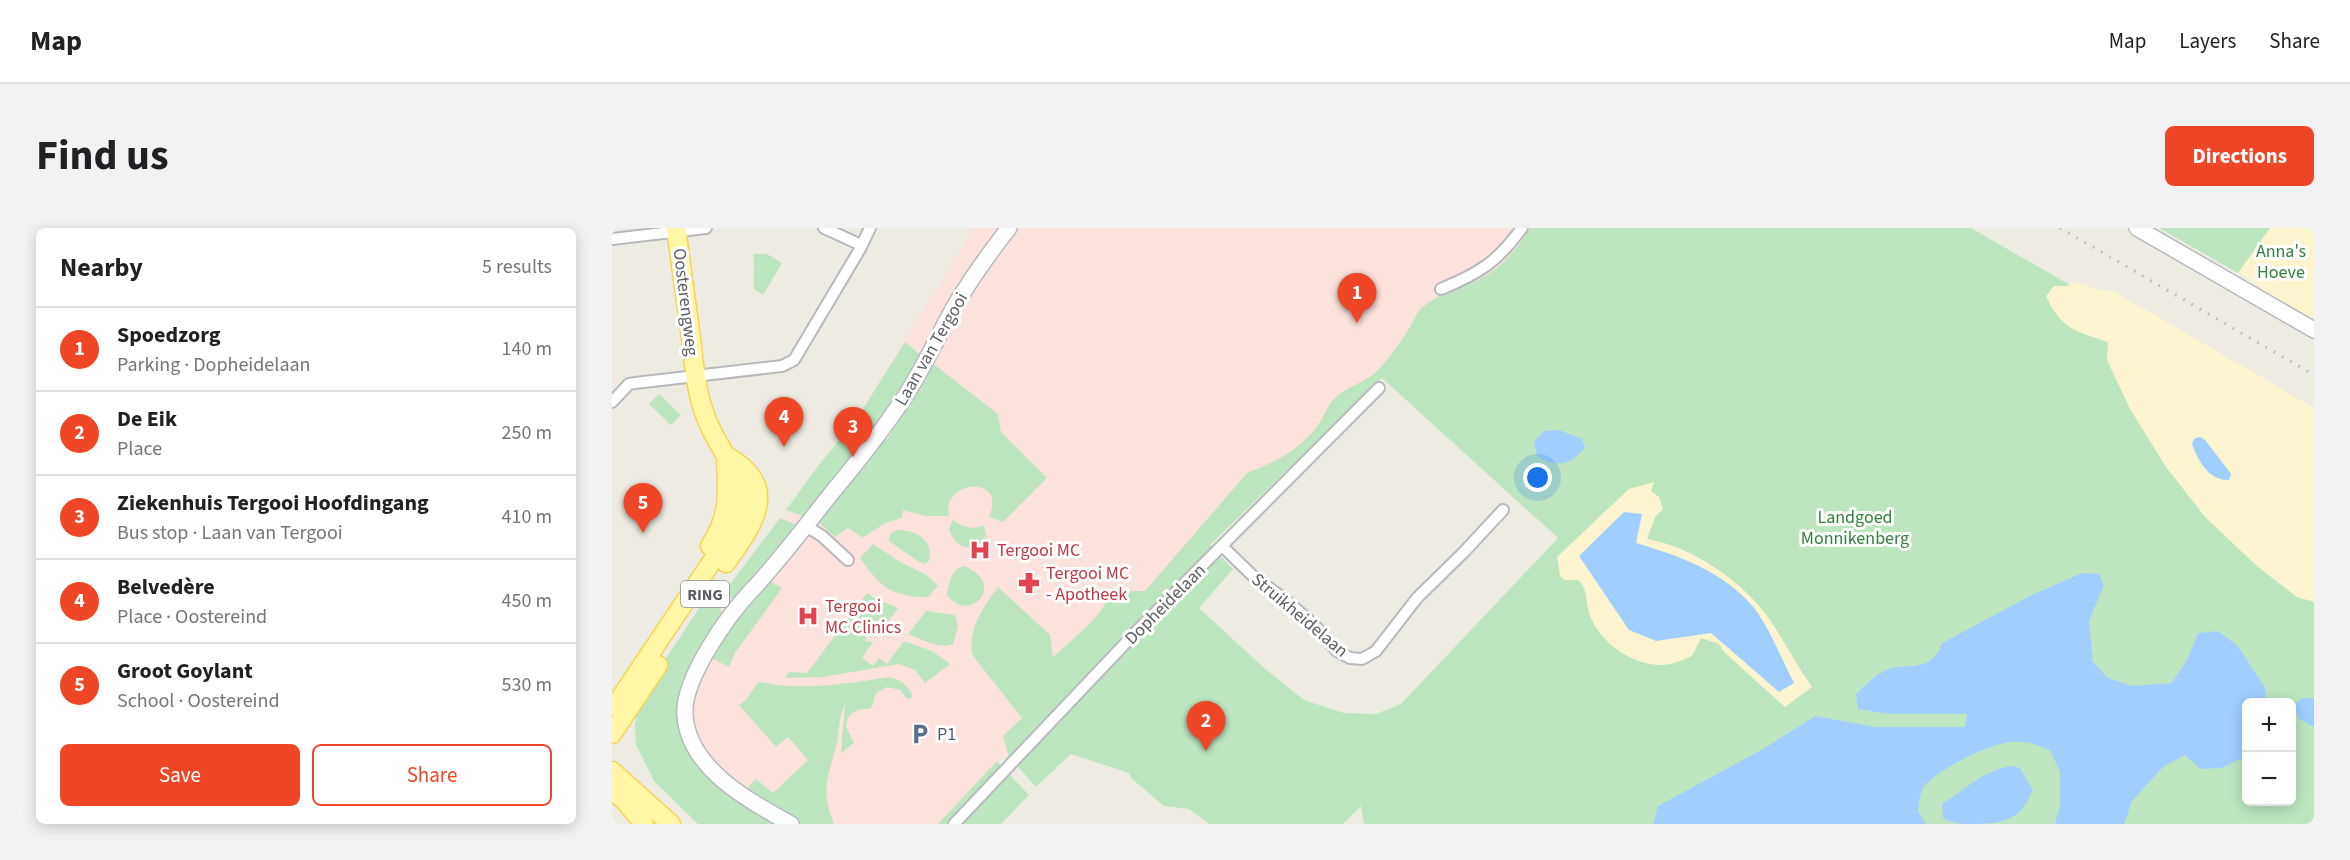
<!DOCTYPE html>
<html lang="en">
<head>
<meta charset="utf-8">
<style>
	:root { --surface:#fff; --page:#f2f2f2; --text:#202124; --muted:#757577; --line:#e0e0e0; --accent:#ee4627 }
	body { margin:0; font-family:"Source Sans 3",sans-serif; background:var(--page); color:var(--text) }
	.controls { position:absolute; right:18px; bottom:18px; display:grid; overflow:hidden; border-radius:9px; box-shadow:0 3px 15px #0003 }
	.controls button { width:54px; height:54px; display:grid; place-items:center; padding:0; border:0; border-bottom:2px solid var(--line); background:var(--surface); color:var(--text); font:30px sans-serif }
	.you { position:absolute; left:926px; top:250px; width:21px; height:21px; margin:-15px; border:4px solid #fff; border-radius:50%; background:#1a73e8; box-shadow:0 0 0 9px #1a73e833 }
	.badge { display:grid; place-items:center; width:39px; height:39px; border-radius:50%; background:var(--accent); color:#fff; font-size:20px; font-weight:700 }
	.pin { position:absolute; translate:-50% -50px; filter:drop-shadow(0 2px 3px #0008) }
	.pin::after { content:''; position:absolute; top:32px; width:21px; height:18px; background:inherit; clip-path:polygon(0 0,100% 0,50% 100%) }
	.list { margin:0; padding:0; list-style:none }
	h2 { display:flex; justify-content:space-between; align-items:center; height:78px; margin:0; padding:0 24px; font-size:26px }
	h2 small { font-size:20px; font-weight:400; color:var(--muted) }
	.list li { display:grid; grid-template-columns:39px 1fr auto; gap:18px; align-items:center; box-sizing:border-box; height:84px; padding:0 24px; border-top:2px solid var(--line) }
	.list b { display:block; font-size:22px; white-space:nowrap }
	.list p { margin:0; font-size:20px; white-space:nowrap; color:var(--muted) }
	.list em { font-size:20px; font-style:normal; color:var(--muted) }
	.actions { display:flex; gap:12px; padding:18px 24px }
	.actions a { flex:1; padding:14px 0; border:2px solid var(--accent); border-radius:9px; text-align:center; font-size:21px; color:var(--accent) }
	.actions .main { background:var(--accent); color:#fff }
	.map { position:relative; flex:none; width:1702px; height:596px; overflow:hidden; border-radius:9px }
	header { display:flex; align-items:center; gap:36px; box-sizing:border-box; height:84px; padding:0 30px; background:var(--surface); border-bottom:2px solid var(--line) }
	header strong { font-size:28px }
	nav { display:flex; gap:33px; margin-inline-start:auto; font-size:21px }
	.intro { display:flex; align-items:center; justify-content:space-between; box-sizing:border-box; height:144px; padding:0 36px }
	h1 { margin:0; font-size:42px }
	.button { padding:15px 27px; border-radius:9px; background:var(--accent); color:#fff; font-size:21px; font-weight:700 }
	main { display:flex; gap:36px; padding:0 36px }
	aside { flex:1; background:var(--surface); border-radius:9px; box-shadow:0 3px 15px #0003 }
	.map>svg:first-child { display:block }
	.medical { fill:#fce2dc }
	.green { fill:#bde6c0; fill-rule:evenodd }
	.sand { fill:#fbf4cf; fill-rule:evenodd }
	.water { fill:#a0cfff }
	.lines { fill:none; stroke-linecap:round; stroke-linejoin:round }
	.street-casing { stroke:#b7b9bf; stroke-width:14 }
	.secondary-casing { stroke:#b7bac1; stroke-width:18 }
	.primary-casing { stroke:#f6d453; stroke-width:21 }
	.street { stroke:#fff; stroke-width:10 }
	.secondary { stroke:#fff; stroke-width:15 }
	.primary { stroke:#fff7a5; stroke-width:18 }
	.rail { stroke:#b5b6b6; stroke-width:3; stroke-dasharray:1.5 8; stroke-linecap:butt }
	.labels { text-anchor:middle; stroke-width:6; stroke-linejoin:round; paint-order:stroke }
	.shield { fill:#fff; stroke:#8c8e92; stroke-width:1.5 }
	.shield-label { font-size:16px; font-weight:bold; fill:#5a5d63 }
	.park-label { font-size:18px; fill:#31833c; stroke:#fff }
	.street-label { font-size:18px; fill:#5a5d63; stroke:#fff }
	.health-label { font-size:18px; fill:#be3a42; stroke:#fff; text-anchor:start }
	.service-label { font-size:18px; fill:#4e5e75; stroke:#fff; text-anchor:start }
</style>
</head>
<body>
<header>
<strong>Map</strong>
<nav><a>Map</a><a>Layers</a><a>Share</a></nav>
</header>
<div class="intro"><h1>Find us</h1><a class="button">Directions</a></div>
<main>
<aside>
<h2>Nearby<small>5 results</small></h2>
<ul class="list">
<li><span class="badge">1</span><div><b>Spoedzorg</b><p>Parking · Dopheidelaan</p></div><em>140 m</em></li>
<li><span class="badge">2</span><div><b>De Eik</b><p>Place</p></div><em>250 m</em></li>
<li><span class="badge">3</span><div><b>Ziekenhuis Tergooi Hoofdingang</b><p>Bus stop · Laan van Tergooi</p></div><em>410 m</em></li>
<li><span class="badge">4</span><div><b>Belvedère</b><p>Place · Oostereind</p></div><em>450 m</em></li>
<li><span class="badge">5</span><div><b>Groot Goylant</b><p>School · Oostereind</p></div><em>530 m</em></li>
</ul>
<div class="actions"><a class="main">Save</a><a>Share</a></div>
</aside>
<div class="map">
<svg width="1702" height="596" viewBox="0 0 1702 596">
	<rect width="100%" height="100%" fill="#eeece2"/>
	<!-- medical -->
	<polygon class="medical" points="362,0 939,0 820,88 710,201 621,276 549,367 326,596 99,596 70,437 108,378 189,271 242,194"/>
	<!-- green -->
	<g class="green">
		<path d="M918 0H1359L1538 103 1702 208V596H752L749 578 731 596H597L577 581 552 578 520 551 517 545 459 526 424 559 397 529 391 508 410 490 361 428C354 404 372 378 386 359L438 407 441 429C456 415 473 402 486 386 492 380 493 372 500 367 510 362 523 363 533 363L635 245C664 234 688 222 706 197 712 188 716 177 723 170 735 158 753 155 765 143 778 130 788 114 798 99 801 94 803 88 807 83 824 64 854 60 875 47 893 36 907 17 918 0ZM770 150 946 310 789 476 764 486 732 485 692 472 651 439 587 380 621 341 598 317ZM1634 475H1680V574H1634Z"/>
		<polygon points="1547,0 1702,0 1702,94 1626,45"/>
		<path d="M141 26H155L170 35 151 67 142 61C141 49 144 38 141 26Z"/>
		<polygon points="293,114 310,128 267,197 264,195 252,211 250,210 246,214 248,216 237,230 239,233 197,285 194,283 191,288 174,282 206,238 242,195"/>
		<path d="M319 134 386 186 389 204 435 250 391 294 377 289C396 245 328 252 337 288H314L291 282 290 290 273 295 251 310 236 300 223 309 204 292 271 209 275 211 301 173 298 170Z"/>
		<polygon points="47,166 69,187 59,197 37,176"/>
		<polygon points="168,290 187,298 123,371 109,368"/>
		<path d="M341 292C352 300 360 302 372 297L374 308C360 325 344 322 337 301Z"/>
		<path d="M286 302C304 302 322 312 317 333L313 336 307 334 277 313 278 306Z"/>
		<path d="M261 316 288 334 315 347 326 358 316 369C280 369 268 359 248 330Z"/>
		<path d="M352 338C397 357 356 397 335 367 337 355 339 341 352 338Z"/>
		<polygon points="158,353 170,360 123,425 117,439 102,431 102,425 127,385"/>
		<polygon points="255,365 266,372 286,380 265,409 254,408 253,413 261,414 250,430 261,438 267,430 275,436 292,413 320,423 338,436 313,455 303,442 287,436 211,449 173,450 177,444 195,445"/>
		<polygon points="96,372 108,379 111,389 76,449 73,512 160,596 86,596 42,553 24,517 23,498 26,473 91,374"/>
		<path d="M314 383 343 387 346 398 341 416C327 422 310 411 296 406Z"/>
		<path d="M277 449C290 452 295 456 301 468L296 472 288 462 275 459 264 465 260 479 257 481C244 480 235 485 234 499L242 515 229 525 233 476C226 489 228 504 224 518 216 552 208 560 222 596H189L136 566 137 558 144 551 161 565 196 532 176 509 164 519 127 477 134 472 146 454C191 463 233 456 277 449Z"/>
		<polygon points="385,533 390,538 335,596 326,596"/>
		<polygon points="396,545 417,567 389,596 348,596"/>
	</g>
	<!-- sand -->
	<g class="sand">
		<polygon points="1658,0 1702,0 1702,94 1626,45"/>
		<path d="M1465 54 1484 61 1503 64 1702 180V374L1685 369 1646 339 1594 290 1554 239 1518 181 1495 132 1496 114C1463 103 1449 101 1434 68L1442 58H1455ZM1593 212 1619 246 1611 252C1593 243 1586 234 1580 215Z"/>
		<path d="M1042 254 1039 263 1047 269 1051 281 1043 289 1035 311C1079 318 1130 353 1156 389 1172 412 1184 437 1200 459L1173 479 1112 424 1107 416 1089 410 1080 428C1071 432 1060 437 1049 437 1021 437 990 416 979 390 973 377 977 361 966 352H953L948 348 945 329 1017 261Z"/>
	</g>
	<!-- water -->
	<g class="water">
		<path d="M947 202 970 211 973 220C956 238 946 240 925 228L922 214 932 203Z"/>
		<path d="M1588 209 1593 212 1619 246 1617 252C1596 253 1586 232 1580 215L1583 210Z"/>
		<path d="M1012 284 1030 286 1024 315C1065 327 1107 342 1137 374 1156 394 1169 431 1182 455L1167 464 1099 405 1044 413 1017 402 967 328Z"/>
		<path d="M1470 345 1487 346 1492 357 1477 393 1481 434 1496 450 1520 458 1560 455 1576 430 1586 405 1606 403 1626 418 1653 460 1654 474 1634 475 1633 529 1609 540 1588 541 1573 527 1551 539 1520 573 1512 596H1443L1448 577V544L1438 522C1426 517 1415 513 1402 514 1379 514 1324 542 1311 560 1308 566 1307 576 1306 583L1314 596H1041L1046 578 1151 521 1203 488 1263 499H1353L1355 486H1277L1246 481 1244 466C1252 459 1261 449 1270 444 1292 432 1319 448 1330 415L1418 368Z"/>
		<polygon points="1690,470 1702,470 1702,499 1687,491 1681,478"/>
		<path d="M1399 538 1408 540 1421 562C1408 592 1392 596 1362 596 1350 596 1340 596 1331 590L1330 576C1353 562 1371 542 1399 538Z"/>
	</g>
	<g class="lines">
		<defs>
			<g id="street">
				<polyline points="212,0 249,17"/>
				<polyline points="0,11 94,0"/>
				<path d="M829 61C868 45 885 34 910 0"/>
				<polyline points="0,174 17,156 23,155 170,138 182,132 248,21 258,0"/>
				<polyline points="194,298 210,308 236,332"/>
				<polyline points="610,318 642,349 675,373 702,397 725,423 738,430 750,431 764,423 805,370 852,324 891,282"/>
				<polyline points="342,596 526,402 767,160"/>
			</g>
			<g id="secondary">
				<polyline points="1525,0 1702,102"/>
				<path d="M179 596C138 574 76 540 73 487 70 452 116 387 140 362 168 332 193 299 218 267 243 237 268 206 290 173 311 142 326 107 345 74 361 48 378 24 397 0"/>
			</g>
			<g id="primary">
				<path d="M98 318C117 289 116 268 114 235"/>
				<path d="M114 335C140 298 169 261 118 230"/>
				<path d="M3 478 121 302C146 254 107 229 93 187 84 163 82 136 79 110 74 73 69 37 64 0"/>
				<polyline points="0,506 46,437"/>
				<polyline points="0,543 59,596"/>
				<polyline points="0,563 11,571 32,596"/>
			</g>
		</defs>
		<!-- street casing -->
		<use href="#street" class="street-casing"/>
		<!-- secondary casing -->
		<use href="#secondary" class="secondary-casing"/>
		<!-- primary casing -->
		<use href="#primary" class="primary-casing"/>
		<!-- street -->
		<use href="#street" class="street"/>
		<!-- secondary -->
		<use href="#secondary" class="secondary"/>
		<!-- primary -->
		<use href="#primary" class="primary"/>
		<!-- rail -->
		<polyline class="rail" points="1448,0 1702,147"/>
	</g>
	<!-- icons -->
	<defs>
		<symbol id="hospital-bare" viewBox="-9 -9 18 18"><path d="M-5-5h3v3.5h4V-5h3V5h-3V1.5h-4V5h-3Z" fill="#e0444e" stroke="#fff" stroke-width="2.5" paint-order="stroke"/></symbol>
		<symbol id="pharmacy-bare" viewBox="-9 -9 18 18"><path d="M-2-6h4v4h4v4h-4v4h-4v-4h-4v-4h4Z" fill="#e0444e" stroke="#fff" stroke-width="2.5" paint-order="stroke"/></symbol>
		<symbol id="parking-bare" viewBox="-9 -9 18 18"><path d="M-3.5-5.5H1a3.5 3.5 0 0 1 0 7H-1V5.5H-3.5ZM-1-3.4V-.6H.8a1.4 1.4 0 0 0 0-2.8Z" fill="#5c6f8a" stroke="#fff" stroke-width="2.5" paint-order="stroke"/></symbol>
	</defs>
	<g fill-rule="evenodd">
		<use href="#hospital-bare" x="353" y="307" width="30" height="30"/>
		<use href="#pharmacy-bare" x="402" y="340" width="30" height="30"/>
		<use href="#hospital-bare" x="181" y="373" width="30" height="30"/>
		<use href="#parking-bare" x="293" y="491" width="30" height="30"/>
	</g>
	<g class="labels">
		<!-- shield labels -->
		<rect class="shield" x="69" y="353" width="48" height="26" rx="4.5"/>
		<g class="shield-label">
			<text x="93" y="372">RING</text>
		</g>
		<!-- park labels -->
		<g class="park-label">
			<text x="1669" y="29">Anna's<tspan x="1669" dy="21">Hoeve</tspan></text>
			<text x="1243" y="295">Landgoed<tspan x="1243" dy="21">Monnikenberg</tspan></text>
		</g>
		<!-- street labels -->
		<g class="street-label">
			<text transform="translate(74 74) rotate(83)" y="6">Oosterengweg</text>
			<text transform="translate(319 121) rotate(-60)" y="6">Laan van Tergooi</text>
			<text transform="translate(553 376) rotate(-45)" y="6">Dopheidelaan</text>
			<text transform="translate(688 387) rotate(40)" y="6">Struikheidelaan</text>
		</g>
		<!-- health labels -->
		<g class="health-label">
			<text x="385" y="328">Tergooi MC</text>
			<text x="434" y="351">Tergooi MC<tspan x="434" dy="21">- Apotheek</tspan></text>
			<text x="213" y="384">Tergooi<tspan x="213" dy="21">MC Clinics</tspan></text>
		</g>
		<!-- service labels -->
		<g class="service-label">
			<text x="325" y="512">P1</text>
		</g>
	</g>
</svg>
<div class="controls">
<button>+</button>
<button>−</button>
</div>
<div class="you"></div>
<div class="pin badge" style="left:745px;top:95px">1</div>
<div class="pin badge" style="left:594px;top:523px">2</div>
<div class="pin badge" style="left:241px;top:229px">3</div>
<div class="pin badge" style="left:172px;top:219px">4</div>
<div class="pin badge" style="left:31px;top:305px">5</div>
</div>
</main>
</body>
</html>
